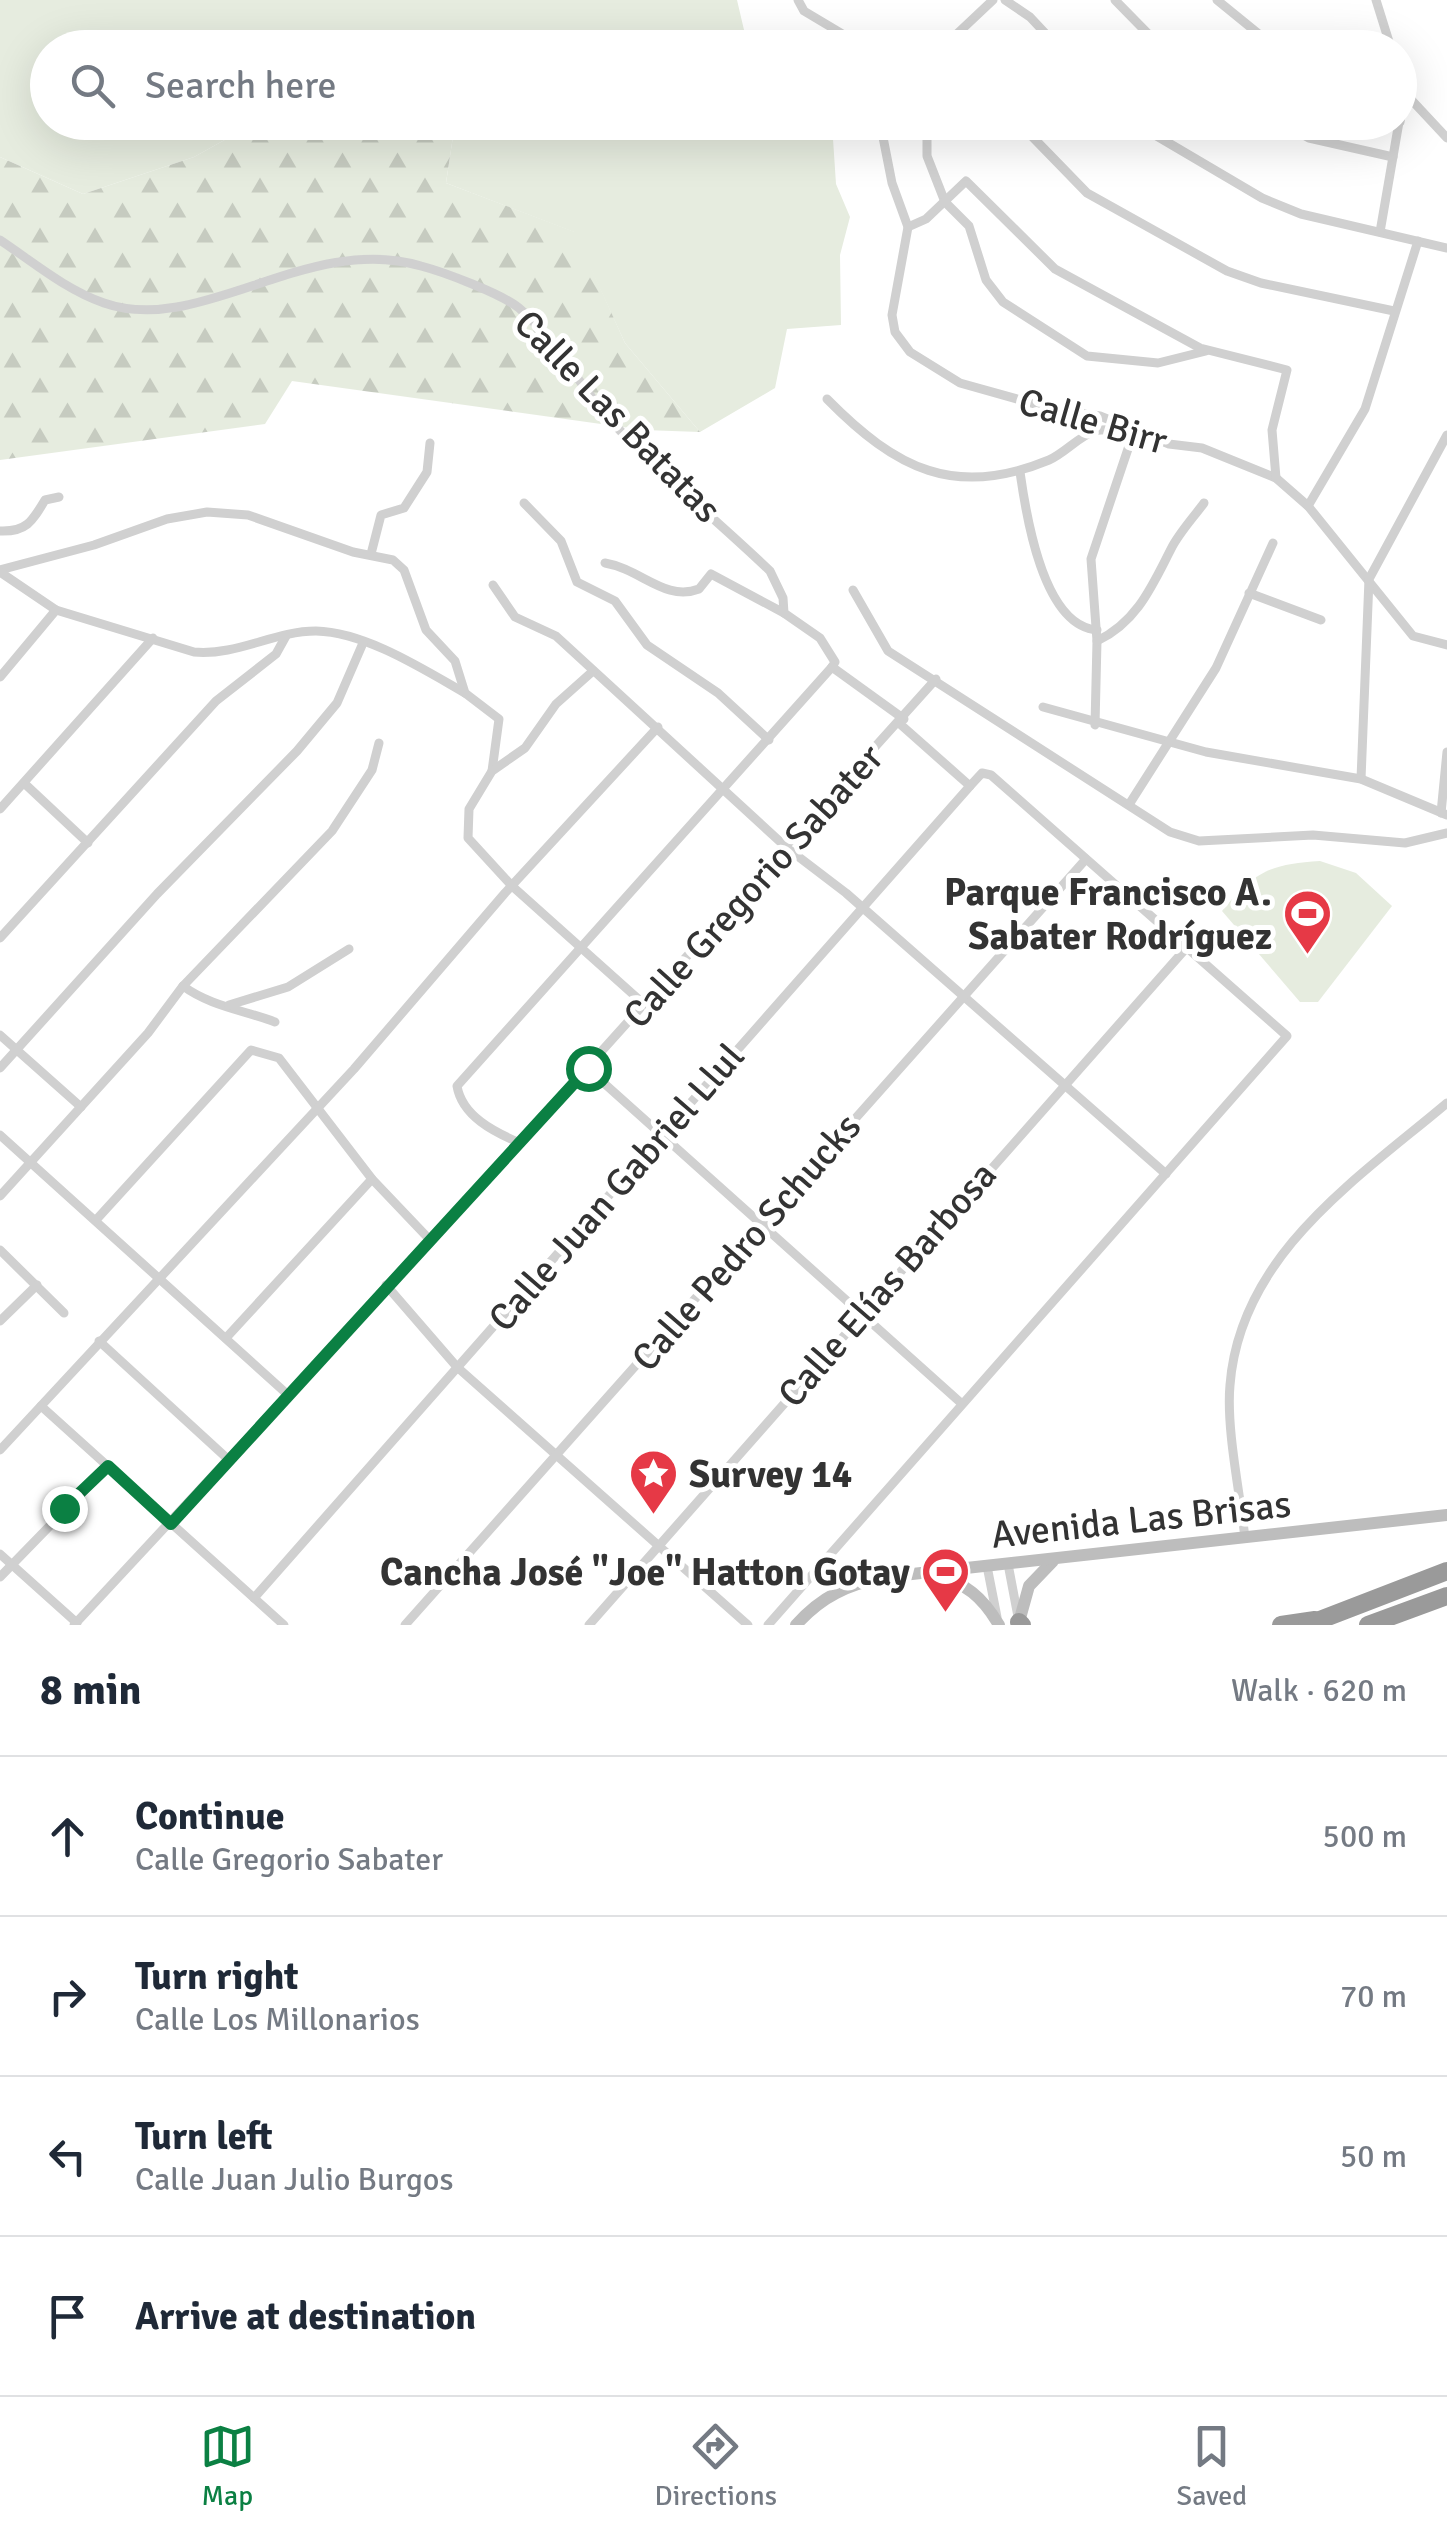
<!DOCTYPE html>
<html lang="en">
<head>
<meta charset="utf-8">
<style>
	:root { --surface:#fff; --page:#f2f2f3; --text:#1f2937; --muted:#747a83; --line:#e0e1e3; --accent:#0b8043 }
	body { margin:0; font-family:Signika,sans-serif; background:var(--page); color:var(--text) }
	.stop { position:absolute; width:30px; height:30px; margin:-22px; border:8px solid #0b8043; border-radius:50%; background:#fff }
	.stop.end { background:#0b8043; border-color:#fff; box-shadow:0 2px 10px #0008 }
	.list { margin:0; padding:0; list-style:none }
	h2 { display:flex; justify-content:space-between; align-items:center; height:130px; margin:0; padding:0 40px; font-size:42px }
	h2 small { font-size:32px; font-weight:400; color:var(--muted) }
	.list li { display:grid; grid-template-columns:65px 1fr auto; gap:30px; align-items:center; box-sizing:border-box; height:160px; padding:0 40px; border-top:2px solid var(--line) }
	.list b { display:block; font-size:38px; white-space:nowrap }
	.list p { margin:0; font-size:32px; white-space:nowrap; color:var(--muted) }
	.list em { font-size:32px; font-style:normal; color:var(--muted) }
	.icon { flex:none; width:55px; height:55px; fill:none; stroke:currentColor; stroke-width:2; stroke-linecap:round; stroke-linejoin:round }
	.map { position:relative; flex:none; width:1447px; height:1625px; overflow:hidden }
	.search { position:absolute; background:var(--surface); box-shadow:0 10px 40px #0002; left:30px; right:30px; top:30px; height:110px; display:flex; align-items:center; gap:25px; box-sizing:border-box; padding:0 35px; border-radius:55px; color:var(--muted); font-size:38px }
	.sheet { height:770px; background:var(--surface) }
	nav { display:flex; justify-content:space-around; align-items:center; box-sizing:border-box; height:140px; border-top:2px solid var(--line); background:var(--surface); font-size:28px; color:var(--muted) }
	nav a { display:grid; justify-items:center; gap:5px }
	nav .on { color:var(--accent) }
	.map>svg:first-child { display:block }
	.grass { fill:#e6ecdf }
	.forest { fill:url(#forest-firs) }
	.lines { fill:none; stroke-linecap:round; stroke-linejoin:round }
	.street { stroke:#d0d0d0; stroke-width:9 }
	.secondary { stroke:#bdbdbd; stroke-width:12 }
	.highway { stroke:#9a9a9a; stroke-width:18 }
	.route { stroke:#0b8043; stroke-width:12 }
	.labels { text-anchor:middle; stroke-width:10; stroke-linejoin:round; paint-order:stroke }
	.street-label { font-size:38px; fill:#333; stroke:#fff }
	.poi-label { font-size:38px; font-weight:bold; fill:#333; stroke:#fff; text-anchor:end }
</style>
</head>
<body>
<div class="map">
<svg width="1447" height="1625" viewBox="0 0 1447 1625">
	<defs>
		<pattern id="forest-firs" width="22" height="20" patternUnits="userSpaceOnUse" patternTransform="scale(2.5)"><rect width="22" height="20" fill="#e6ecdf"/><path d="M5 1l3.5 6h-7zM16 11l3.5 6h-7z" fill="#c6cbc0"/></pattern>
	</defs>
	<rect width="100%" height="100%" fill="#fff"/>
	<!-- grass -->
	<g class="grass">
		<polygon points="0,0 737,0 748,47 48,48 48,122 255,123 194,157 83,194 0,157"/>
		<polygon points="455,123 840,123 833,139 836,184 850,217 840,255 841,325 787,329 775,388 700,432 625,343 574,232 446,183"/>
		<path d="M1320 861 1356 873 1392 906 1318 1002H1300L1222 911C1254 872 1270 864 1320 861Z"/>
	</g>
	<!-- forest -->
	<polygon class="forest" points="255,123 455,123 446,183 575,232 625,343 700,432 644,430 292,381 265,424 0,460 0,157 83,194 194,157"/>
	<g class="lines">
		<!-- street -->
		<g class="street">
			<polyline points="798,0 804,11 866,48"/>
			<polyline points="1005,0 1030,17 1059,48"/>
			<polyline points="1115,0 1162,48"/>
			<polyline points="1217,0 1260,35 1295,48"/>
			<polyline points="1376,0 1391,48"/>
			<polyline points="942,48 993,0"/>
			<polyline points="1400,75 1405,93 1447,138"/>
			<polyline points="880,122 892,183 908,227 892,315 895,332 910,352 960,383 1049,408 1100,416 1169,444 1202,448 1276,478 1308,506 1413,636 1447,645"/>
			<polyline points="927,122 927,156 945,202 969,226 986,280 1003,302 1087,356 1158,363 1206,351"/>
			<polyline points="1018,122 1087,193 1227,271 1261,283 1394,311"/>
			<polyline points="1133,122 1262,198 1301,214 1447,248"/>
			<polyline points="1280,122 1309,138 1393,157"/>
			<polyline points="1400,122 1405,93"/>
			<polyline points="908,227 926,219 966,181 1055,269 1200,348 1287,370 1272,430 1276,478"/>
			<polyline points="1380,232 1399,122"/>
			<path d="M0 240C33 262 66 290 104 303 201 337 308 232 421 266 444 272 502 294 519 308 550 334 578 382 605 414 654 470 716 519 770 571L783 598 784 613 820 638 835 662 832 667"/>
			<path d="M827 399C896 469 955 499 1049 460 1065 453 1079 436 1095 431 1106 428 1123 431 1134 431L1091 559 1097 641 1095 725"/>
			<path d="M1020 472C1026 515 1043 626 1097 630"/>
			<polyline points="524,503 561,541 577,582 615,601 647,645 718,693 769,740"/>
			<polyline points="1308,506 1365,409 1418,241"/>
			<path d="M0 531C26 532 32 522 45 500L59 497"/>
			<polyline points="371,554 381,515 404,508 427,472 430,443"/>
			<path d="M605 563C641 569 665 602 699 589L711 574 784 613"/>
			<polyline points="0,570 94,545 167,519 207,512 248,515 353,552 393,560 404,570 426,630 455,661 465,693 499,719 492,771"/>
			<path d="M0 572 56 610 194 652C237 656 274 631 316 631 365 632 423 669 465 693"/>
			<polyline points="493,585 515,617 556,636 787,848 846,893 1166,1174"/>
			<polyline points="853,590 888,651 1170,832 1199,841 1313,835 1405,843 1447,833"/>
			<polyline points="1249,593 1321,620"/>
			<path d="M1097 641C1137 622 1152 586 1171 549 1179 533 1193 518 1204 503"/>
			<polyline points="832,667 904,719"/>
			<polyline points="593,671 556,704 525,748 492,771 469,809 468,838 512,886 645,1005"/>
			<polyline points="0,677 56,610"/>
			<polyline points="1043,707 1206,752 1361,779 1447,815"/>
			<polyline points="900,724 970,786"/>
			<polyline points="1361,779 1369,579 1447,435"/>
			<polyline points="24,783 88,843"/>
			<polyline points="1130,803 1216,668 1273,543"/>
			<polyline points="0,809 153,638"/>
			<polyline points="1441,813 1447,752"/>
			<polyline points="0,938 216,701 276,654 286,636"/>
			<path d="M183 986C210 1006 243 1010 275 1022"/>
			<polyline points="229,1005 288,987 349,949"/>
			<polyline points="0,1035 81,1107"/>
			<polyline points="0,1068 157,894 297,751 337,703 363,643"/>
			<polyline points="587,1068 961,1403"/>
			<polyline points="0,1135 287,1394"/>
			<path d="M520 1143C494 1132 462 1116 457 1086L832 667"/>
			<polyline points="0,1196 148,1033 183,986 332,831 372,770 379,743"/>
			<polyline points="96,1220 251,1050 279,1058 372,1179 431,1241"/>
			<polyline points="0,1250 64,1313"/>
			<polyline points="386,1285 457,1367 748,1625"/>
			<polyline points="0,1321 37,1285"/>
			<polyline points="226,1338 372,1179"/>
			<polyline points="99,1341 230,1461"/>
			<polyline points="41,1406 284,1625"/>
			<polyline points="0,1450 354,1069 505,893 658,727"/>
			<path d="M1245 1538C1240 1493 1226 1428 1230 1385 1240 1255 1357 1179 1447 1103"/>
			<polyline points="0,1554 77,1623"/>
			<polyline points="1008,1564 1019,1622"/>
			<polyline points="987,1566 997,1617"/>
			<polyline points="0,1577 108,1466"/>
			<polyline points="254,1598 970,786 982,773 991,775 1287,1036 768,1625"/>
			<polyline points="74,1625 431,1241 936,679"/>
			<polyline points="405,1625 1086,859"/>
			<polyline points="589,1625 1188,946"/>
		</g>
		<!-- secondary -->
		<g class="secondary">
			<path d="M935 1574C966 1584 982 1596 999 1625"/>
			<polyline points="1019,1622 1029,1586 1053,1561"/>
			<path d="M796 1625C822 1596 847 1585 885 1577L1447 1515"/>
		</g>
		<!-- highway -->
		<g class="highway">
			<polyline points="1019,1622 1022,1625"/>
			<polyline points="1281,1625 1315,1620"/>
			<polyline points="1307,1625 1447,1571"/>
			<polyline points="1368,1625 1447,1596"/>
		</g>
	</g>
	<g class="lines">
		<!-- route -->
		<polyline class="route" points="64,1508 108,1466 171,1524 588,1068"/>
	</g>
	<!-- icons -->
	<defs>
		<symbol id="stadium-pin" viewBox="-11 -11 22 30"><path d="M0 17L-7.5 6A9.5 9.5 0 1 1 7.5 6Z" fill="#e63946" stroke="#fff"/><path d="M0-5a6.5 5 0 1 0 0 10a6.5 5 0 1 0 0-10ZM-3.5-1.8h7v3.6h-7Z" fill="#fff"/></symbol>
		<symbol id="sight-pin" viewBox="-11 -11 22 30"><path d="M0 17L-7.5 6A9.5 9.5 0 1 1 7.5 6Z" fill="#e63946" stroke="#fff"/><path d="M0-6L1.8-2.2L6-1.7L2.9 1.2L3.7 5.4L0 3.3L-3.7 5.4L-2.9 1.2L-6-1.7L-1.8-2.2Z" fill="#fff"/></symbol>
	</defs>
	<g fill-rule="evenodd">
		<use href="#stadium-pin" x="1280" y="886" width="55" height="75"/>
		<use href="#sight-pin" x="626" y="1446" width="55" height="75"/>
		<use href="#stadium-pin" x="918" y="1544" width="55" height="75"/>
	</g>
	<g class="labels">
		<!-- street labels -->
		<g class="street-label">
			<text transform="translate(618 416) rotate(46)" y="13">Calle Las Batatas</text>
			<text transform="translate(1093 421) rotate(16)" y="13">Calle Birr</text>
			<text transform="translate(753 886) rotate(-48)" y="13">Calle Gregorio Sabater</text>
			<text transform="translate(616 1187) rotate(-49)" y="13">Calle Juan Gabriel Llul</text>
			<text transform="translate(746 1242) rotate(-49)" y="13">Calle Pedro Schucks</text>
			<text transform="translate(887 1284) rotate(-49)" y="13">Calle Elías Barbosa</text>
			<text transform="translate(1141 1519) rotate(-6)" y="13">Avenida Las Brisas</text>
		</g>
		<!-- poi labels -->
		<g class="poi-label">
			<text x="1272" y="905">Parque Francisco A.<tspan x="1272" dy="44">Sabater Rodríguez</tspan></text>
			<text x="689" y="1487" text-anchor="start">Survey 14</text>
			<text x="910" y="1585">Cancha José "Joe" Hatton Gotay</text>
		</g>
	</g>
</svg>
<div class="stop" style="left:588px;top:1068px"></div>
<div class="stop end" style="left:64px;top:1508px"></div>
<div class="search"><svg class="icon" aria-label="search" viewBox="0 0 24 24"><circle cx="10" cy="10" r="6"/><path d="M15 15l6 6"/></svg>Search here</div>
</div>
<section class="sheet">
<h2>8 min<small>Walk · 620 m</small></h2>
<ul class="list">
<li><svg class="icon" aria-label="ahead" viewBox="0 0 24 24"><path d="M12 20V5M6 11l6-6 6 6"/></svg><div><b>Continue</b><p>Calle Gregorio Sabater</p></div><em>500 m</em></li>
<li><svg class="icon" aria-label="right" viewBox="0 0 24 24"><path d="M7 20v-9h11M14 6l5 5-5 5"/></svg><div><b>Turn right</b><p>Calle Los Millonarios</p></div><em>70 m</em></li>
<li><svg class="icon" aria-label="left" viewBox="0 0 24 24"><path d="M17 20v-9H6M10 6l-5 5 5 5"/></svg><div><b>Turn left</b><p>Calle Juan Julio Burgos</p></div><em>50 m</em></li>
<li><svg class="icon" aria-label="arrive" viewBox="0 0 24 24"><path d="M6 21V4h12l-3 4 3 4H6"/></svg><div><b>Arrive at destination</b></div></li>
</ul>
</section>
<nav>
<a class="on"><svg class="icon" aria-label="map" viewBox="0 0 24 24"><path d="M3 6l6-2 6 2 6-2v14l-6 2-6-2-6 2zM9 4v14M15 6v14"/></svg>Map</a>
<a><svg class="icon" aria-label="directions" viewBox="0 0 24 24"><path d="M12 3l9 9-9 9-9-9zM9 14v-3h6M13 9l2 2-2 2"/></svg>Directions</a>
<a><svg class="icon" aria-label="saved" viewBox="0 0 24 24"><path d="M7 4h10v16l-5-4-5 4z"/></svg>Saved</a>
</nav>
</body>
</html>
